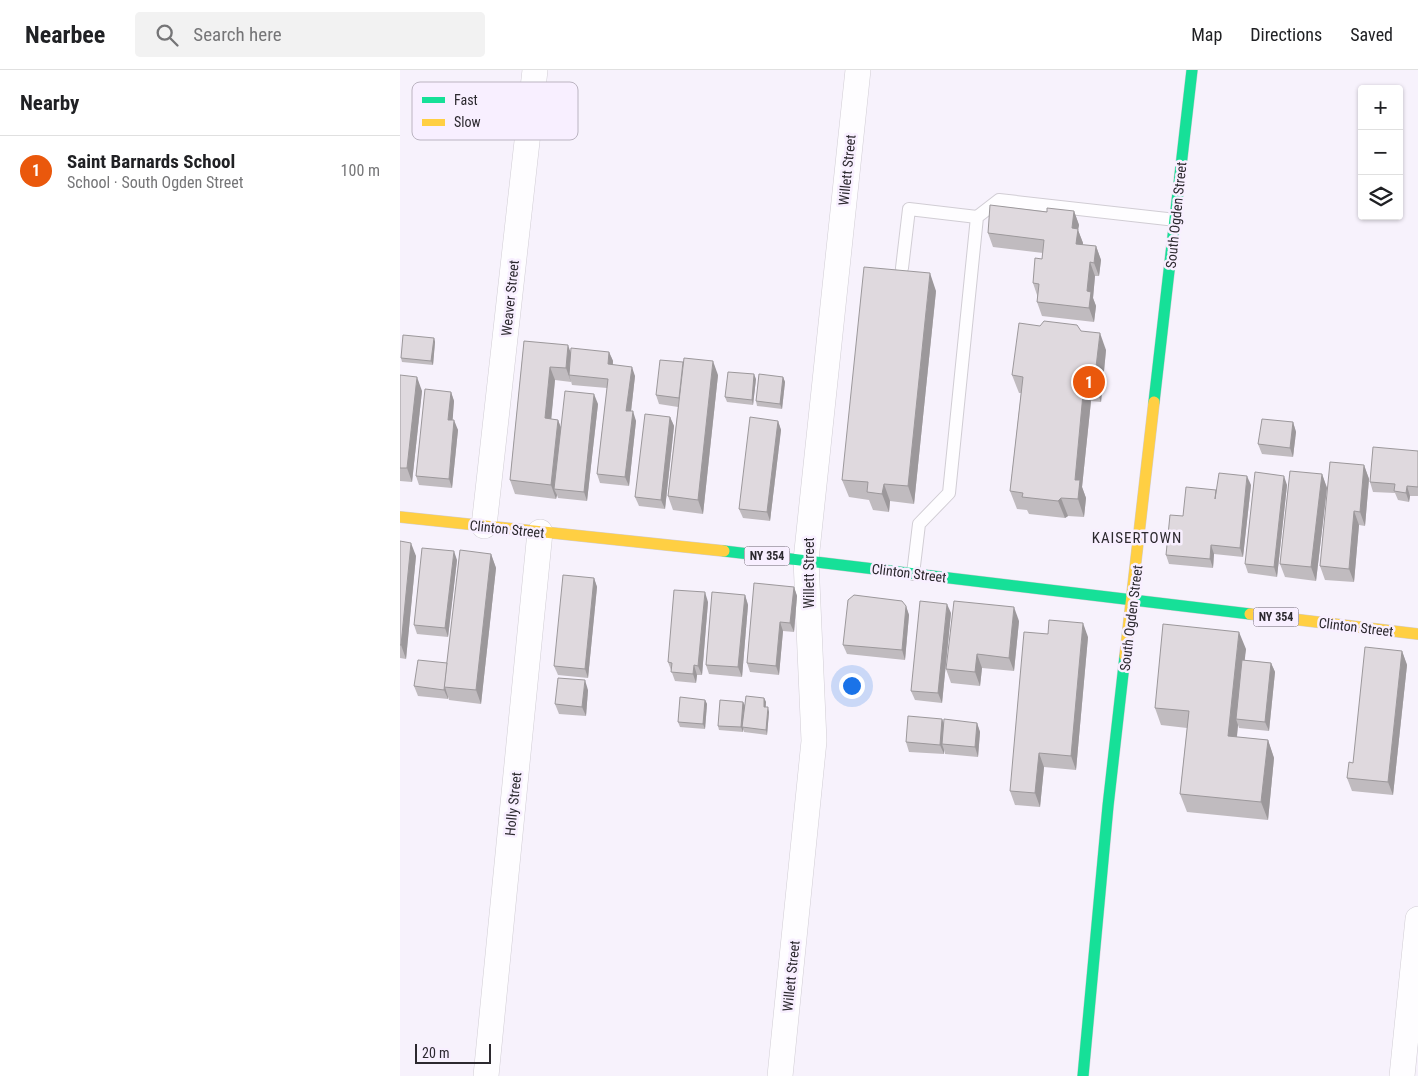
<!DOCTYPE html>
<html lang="en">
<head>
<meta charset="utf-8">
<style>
	:root { --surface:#fff; --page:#f2f2f2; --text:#202124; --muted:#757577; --line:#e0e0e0; --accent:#ea580c }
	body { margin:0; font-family:"Roboto Condensed",sans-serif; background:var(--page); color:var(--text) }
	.controls { position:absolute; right:15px; top:15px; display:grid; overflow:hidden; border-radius:5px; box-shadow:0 1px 4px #0004 }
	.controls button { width:45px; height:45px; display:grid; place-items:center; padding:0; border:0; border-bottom:1px solid var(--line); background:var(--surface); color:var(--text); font:25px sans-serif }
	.scale { position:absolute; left:15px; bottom:12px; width:76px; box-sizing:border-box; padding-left:5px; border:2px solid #2c292f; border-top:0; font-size:14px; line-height:18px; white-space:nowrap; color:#2c292f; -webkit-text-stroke:4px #f8efff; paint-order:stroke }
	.you { position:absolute; left:451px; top:615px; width:18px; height:18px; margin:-12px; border:4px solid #fff; border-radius:50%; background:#1a73e8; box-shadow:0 0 0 8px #1a73e833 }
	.badge { display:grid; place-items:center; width:32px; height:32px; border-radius:50%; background:var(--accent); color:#fff; font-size:16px; font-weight:700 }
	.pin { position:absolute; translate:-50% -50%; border:2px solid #fff; box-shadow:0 1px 5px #0006 }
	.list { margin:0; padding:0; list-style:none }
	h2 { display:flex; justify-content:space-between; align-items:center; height:65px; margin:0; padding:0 20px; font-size:21px }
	h2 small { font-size:16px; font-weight:400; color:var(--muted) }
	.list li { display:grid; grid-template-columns:32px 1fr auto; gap:15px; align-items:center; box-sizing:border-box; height:70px; padding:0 20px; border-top:1px solid var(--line) }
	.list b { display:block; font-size:19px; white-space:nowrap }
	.list p { margin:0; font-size:16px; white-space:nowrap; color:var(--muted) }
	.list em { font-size:16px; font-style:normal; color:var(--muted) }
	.icon { flex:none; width:28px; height:28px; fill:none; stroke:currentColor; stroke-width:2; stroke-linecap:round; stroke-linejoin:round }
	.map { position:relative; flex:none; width:1018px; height:1006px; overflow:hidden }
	header { display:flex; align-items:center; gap:30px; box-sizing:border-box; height:70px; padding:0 25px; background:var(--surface); border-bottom:1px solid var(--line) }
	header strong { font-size:24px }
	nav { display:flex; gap:28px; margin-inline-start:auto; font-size:18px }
	.search { width:350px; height:45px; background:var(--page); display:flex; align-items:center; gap:12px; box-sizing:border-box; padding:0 18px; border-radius:5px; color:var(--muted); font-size:19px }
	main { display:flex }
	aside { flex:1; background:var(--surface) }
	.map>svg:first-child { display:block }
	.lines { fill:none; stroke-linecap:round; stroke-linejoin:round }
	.lane-casing { stroke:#d1cdd4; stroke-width:14 }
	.street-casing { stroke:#d1cdd4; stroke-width:26 }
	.fast-casing { stroke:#d1cdd4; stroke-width:12 }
	.slow-casing { stroke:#d1cdd4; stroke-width:12 }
	.lane { stroke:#fefdff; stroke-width:12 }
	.street { stroke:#fefdff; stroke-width:25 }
	.fast { stroke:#16e098; stroke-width:11 }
	.slow { stroke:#ffcf43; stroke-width:11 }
	.wall { fill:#c0bbbf }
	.shaded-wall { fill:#9c989b }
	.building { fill:#dfd9de; stroke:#9c989b }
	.labels { text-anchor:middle; stroke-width:5; stroke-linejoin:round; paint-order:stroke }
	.shield { fill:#f8efff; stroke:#69646d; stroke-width:1 }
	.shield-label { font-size:12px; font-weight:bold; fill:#2c292f }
	.street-label { font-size:14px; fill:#2c292f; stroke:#f8efff }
	.neighbourhood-label { font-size:15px; letter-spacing:1px; fill:#2c292f; stroke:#f8efff }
	.key { fill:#f8efff; stroke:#bbb4c1; stroke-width:1 }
	.key-label { font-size:14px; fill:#2c292f }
</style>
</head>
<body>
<header>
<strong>Nearbee</strong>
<div class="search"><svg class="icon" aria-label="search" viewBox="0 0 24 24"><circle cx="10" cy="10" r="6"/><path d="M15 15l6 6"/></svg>Search here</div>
<nav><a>Map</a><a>Directions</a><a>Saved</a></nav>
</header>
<main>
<aside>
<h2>Nearby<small></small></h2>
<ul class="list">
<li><span class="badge">1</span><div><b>Saint Barnards School</b><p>School · South Ogden Street</p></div><em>100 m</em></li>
</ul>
</aside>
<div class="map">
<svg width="1018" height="1006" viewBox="0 0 1018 1006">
	<rect width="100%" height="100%" fill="#f7f2fc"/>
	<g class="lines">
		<defs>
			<g id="lane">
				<polyline points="502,198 509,139 577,147"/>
				<polyline points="513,504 519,454 549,423 577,147 599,130 776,150"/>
			</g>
			<g id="street">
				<polyline points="84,456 135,0"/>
				<polyline points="86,1006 140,462"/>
				<polyline points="380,1006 414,671 406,490 458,0"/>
				<polyline points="1002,1006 1018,849"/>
			</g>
			<g id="fast">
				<polyline points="754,332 792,0"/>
				<polyline points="324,481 850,544"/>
				<polyline points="683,1006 708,736 725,586"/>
			</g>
			<g id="slow">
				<polyline points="0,447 324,481"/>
				<polyline points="850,544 1018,564"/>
				<polyline points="725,586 754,332"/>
			</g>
		</defs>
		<!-- lane casing -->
		<use href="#lane" class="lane-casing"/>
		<!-- street casing -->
		<use href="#street" class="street-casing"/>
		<!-- fast casing -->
		<use href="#fast" class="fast-casing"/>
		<!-- slow casing -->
		<use href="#slow" class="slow-casing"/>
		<!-- lane -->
		<use href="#lane" class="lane"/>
		<!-- street -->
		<use href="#street" class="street"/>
		<!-- fast -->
		<use href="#fast" class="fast"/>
		<!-- slow -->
		<use href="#slow" class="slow"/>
	</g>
	<!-- wall -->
	<g class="wall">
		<polygon points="674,141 679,155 678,160 683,173 683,175 696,176 701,190 699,206 695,206 693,228 696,236 694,252 642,246 637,232 637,225 633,213 642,189 643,183 593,177 588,163 647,142"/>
		<polygon points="536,221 514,434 490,431 489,442 473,440 469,430 449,427 442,410"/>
		<polygon points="640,256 681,261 706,280 701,332 691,331 682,417 686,428 684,447 668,446 665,448 629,444 627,440 617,439 610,421 621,323 619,323 612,305"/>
		<polygon points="34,268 35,272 33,295 2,292 1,288"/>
		<polygon points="124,271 170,282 209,282 213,291 213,295 235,306 231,341 236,351 229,416 200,413 197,404 207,318 172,315 171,311 171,312 155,310 151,349 158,350 161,358 198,334 187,431 158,428 157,425 156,429 115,424 110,410"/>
		<polygon points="0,305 22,321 12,412 0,411"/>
		<polygon points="318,305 303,444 273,440 268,426 278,337 259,334 256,325"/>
		<polygon points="383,307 385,312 382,339 357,336 356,331"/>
		<polygon points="356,309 353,335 327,332 325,327"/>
		<polygon points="51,322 54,331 52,350 58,360 52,418 19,415 16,406"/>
		<polygon points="270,347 274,356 265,439 239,436 235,427"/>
		<polygon points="378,351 381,360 370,451 343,448 339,439"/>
		<polygon points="893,352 896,362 893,387 862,384 858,374"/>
		<polygon points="1018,381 1018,426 1010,426 1009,432 998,430 995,423 973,422 970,412"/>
		<polygon points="964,395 969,409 965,456 959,455 954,512 925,510 920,496"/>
		<polygon points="922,404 927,418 916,511 885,507 880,494"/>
		<polygon points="851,415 843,487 814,484 813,498 769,494 766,485 783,446 816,420"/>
		<polygon points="887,415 877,507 848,503 845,494"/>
		<polygon points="0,471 16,486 6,589 0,588"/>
		<polygon points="91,484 96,498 81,634 49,630 48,627 48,629 18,626 14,616 47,593"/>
		<polygon points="57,490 48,567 17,564 14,555"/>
		<polygon points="194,508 197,517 188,608 158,605 154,596"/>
		<polygon points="394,517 397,526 394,562 383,561 379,605 350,602 347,593"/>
		<polygon points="345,525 348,535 342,607 309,604 306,595"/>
		<polygon points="308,532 302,605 297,605 296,613 275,611 268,592"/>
		<polygon points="506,536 509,545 505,590 447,584 443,575"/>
		<polygon points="551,543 542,633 515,630 511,621"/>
		<polygon points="619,551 614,601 582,598 580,616 551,613 546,599"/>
		<polygon points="688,567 676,700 644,697 640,737 615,735 610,721"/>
		<polygon points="846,579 844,590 871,593 875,602 869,661 839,658 838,655 837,667 868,670 874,688 868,750 787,742 780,724 787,658 761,655 755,638"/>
		<polygon points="1002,581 1007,595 993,725 952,721 947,708"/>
		<polygon points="188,620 186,646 159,644 155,634"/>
		<polygon points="364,628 366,632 366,637 369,642 367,665 344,662 343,659 343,662 319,660 318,656 343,632 345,636"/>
		<polygon points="305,630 307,634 305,659 280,657 278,652"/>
		<polygon points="542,649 544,653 577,653 580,662 578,687 545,684 544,680 544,684 509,682 506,672"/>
	</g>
	<!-- shaded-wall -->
	<g class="shaded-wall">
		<polygon points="674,141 679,155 678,160 683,173 681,188 676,174 672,158"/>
		<polygon points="696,176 701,190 699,206 694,193"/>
		<polygon points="690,192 695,206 693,228 696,236 694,252 689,238 687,221"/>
		<polygon points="530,203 536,221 514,434 508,416"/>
		<polygon points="700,263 706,280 701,332 694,314"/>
		<polygon points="34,268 35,272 33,295 31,291"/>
		<polygon points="168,275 173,289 169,305 171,312 166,298"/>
		<polygon points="209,282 213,291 212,304 208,294"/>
		<polygon points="313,291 318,305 303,444 298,430"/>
		<polygon points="150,297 155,310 150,362 145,348"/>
		<polygon points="232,297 235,306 230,350 226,341"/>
		<polygon points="354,304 356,309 353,335 352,330"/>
		<polygon points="17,307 22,321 12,412 7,398"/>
		<polygon points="383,307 385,312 382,339 380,334"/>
		<polygon points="684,313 691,331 682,417 686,428 684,447 678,429 675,410"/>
		<polygon points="51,322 54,331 52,359 48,350"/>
		<polygon points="194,324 198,334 187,431 184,422"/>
		<polygon points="233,341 236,351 229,416 225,407"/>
		<polygon points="270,347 274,356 265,439 261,430"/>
		<polygon points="54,350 58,360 52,418 49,409"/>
		<polygon points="158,350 163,363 154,419 157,425 156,429 151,415"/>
		<polygon points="378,351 381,360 370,451 367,442"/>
		<polygon points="893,352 896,362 893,387 890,378"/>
		<polygon points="964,395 969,409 965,456 960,442"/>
		<polygon points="922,404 927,418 916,511 911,497"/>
		<polygon points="847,406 851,415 843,487 840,478"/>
		<polygon points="884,406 887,415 877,507 874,497"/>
		<polygon points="484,414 490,431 489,442 482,424"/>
		<polygon points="1007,416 1010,426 1009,432 1006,423"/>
		<polygon points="661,428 668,446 665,448 658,431"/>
		<polygon points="954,441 959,455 954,512 949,499"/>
		<polygon points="11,473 16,486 6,589 1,575"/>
		<polygon points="811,475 814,484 813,498 810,489"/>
		<polygon points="54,481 57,490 48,567 45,558"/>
		<polygon points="91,484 96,498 81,634 76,620"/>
		<polygon points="194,508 197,517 188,608 185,599"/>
		<polygon points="394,517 397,526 394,562 390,553"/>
		<polygon points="305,522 308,532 302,605 298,596"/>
		<polygon points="345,525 348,535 342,607 338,597"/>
		<polygon points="547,534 551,543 542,633 538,623"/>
		<polygon points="506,536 509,545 505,590 502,580"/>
		<polygon points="614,537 619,551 614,601 609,588"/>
		<polygon points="380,552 383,561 379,605 376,596"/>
		<polygon points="683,553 688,567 676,700 671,686"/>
		<polygon points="839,562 846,579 838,649 836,649 838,655 835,683 828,666"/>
		<polygon points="1002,581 1007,595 993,725 988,712"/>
		<polygon points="577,584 582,598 580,616 575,602"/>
		<polygon points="871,593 875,602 869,661 865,652"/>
		<polygon points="294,595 297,605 296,613 293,604"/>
		<polygon points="185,610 188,620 186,646 182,637"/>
		<polygon points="45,617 48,627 48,629 44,620"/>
		<polygon points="364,628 366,632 365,642 364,637"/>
		<polygon points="305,630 307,634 305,659 303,654"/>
		<polygon points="343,632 345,636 343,662 341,657"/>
		<polygon points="368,637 369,642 367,665 366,660"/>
		<polygon points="542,649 545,658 542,674 544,680 544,684 540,675"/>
		<polygon points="577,653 580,662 578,687 575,677"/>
		<polygon points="868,670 874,688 868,750 861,732"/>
		<polygon points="639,683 644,697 640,737 635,723"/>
	</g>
	<!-- building -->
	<g class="building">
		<polygon points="590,135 647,142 647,138 674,141 672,158 678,159 676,174 696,176 694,193 690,192 687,221 691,222 689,238 637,232 639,214 633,213 635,188 642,189 644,170 588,163"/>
		<polygon points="464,197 530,203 508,416 484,414 482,424 467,422 468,412 442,410"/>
		<polygon points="644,251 677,255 681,261 700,263 694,314 684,313 675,410 680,410 678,429 661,428 658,431 622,427 623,423 610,421 623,307 612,305 619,253 640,256"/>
		<polygon points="3,265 34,268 31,291 1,288"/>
		<polygon points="124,271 168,275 166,298 150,297 145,348 158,350 151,415 110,410"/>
		<polygon points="171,278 209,282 208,294 232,297 226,341 233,341 225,407 197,404 208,309 169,305"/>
		<polygon points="284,288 313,291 298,430 268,426"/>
		<polygon points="260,290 283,292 279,328 256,325"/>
		<polygon points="328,302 354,304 352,330 325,327"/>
		<polygon points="359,304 383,307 380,334 356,331"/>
		<polygon points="0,305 17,307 7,398 0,398"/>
		<polygon points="25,319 51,322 48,350 54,350 49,409 16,406"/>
		<polygon points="165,321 194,324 184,422 154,419"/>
		<polygon points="245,344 270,347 261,430 235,427"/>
		<polygon points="350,347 378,351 367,442 339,439"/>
		<polygon points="862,349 893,352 890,378 858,374"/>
		<polygon points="973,377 1018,381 1018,417 1007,416 1006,423 994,421 995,414 970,412"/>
		<polygon points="930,392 964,395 960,442 954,441 949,499 920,496"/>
		<polygon points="890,401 922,404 911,497 880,494"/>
		<polygon points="855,402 884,406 874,497 845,494"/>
		<polygon points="819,403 847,406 840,478 811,475 810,489 766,485 770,445 783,446 786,417 816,420 815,429"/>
		<polygon points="0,471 11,473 1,575 0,575"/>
		<polygon points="22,478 54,481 45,558 14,555"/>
		<polygon points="60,480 91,484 76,620 44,617"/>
		<polygon points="163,505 194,508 185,599 154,596"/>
		<polygon points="354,513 394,517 390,553 380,552 376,596 347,593"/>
		<polygon points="274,520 305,522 298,596 294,595 293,604 271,602 272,593 268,592"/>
		<polygon points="312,522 345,525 338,597 306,595"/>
		<polygon points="454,525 502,531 506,536 502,580 443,575 448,530"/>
		<polygon points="520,531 547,534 538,623 511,621"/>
		<polygon points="554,531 614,537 609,588 577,584 575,602 546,599"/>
		<polygon points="649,550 683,553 671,686 639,683 635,723 610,721 624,562 648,564"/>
		<polygon points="763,554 839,562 828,666 868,670 861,732 780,724 789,641 755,638"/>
		<polygon points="965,577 1002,581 988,712 947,708 949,692 953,693"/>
		<polygon points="18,590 47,593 44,620 14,616"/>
		<polygon points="842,590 871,593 865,652 836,649"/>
		<polygon points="158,608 185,610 182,637 155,634"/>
		<polygon points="346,626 364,628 364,637 368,637 366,660 342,657"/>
		<polygon points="280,627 305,630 303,654 278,652"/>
		<polygon points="320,630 343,632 341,657 318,656"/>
		<polygon points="508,646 542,649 540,675 506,672"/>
		<polygon points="544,649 577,653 575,677 542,674"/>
	</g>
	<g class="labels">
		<!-- shield labels -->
		<g class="shield">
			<rect x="344.5" y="476.5" width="45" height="19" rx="4"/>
			<rect x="853.5" y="537.5" width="45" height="19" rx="4"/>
		</g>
		<g class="shield-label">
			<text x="367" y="490">NY 354</text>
			<text x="876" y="551">NY 354</text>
		</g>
		<!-- street labels -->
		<g class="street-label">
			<text transform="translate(447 100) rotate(-84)" y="5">Willett Street</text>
			<text transform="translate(776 145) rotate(-84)" y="5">South Ogden Street</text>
			<text transform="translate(110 228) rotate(-84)" y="5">Weaver Street</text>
			<text transform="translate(107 459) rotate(6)" y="5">Clinton Street</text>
			<text transform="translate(409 503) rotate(-90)" y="5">Willett Street</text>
			<text transform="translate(509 503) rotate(7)" y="5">Clinton Street</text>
			<text transform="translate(731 548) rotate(-83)" y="5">South Ogden Street</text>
			<text transform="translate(956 557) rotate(7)" y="5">Clinton Street</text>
			<text transform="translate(113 734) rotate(-84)" y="5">Holly Street</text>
			<text transform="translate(391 906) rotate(-84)" y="5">Willett Street</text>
		</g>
		<!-- neighbourhood labels -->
		<g class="neighbourhood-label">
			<text x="737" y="473">KAISERTOWN</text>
		</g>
	</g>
	<!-- legend -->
	<rect x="12" y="12" width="166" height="58" rx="8" class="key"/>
	<rect x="22" y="27" width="23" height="6" fill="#16e098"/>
	<rect x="22" y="49" width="23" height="7" fill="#ffcf43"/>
	<g class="key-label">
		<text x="54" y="35">Fast</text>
		<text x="54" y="57">Slow</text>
	</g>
</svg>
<div class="controls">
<button>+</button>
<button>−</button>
<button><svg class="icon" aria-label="layers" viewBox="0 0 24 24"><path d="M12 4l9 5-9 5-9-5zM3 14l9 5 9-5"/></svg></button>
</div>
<div class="scale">20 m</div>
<div class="you"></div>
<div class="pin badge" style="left:689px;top:312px">1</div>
</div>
</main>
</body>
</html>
